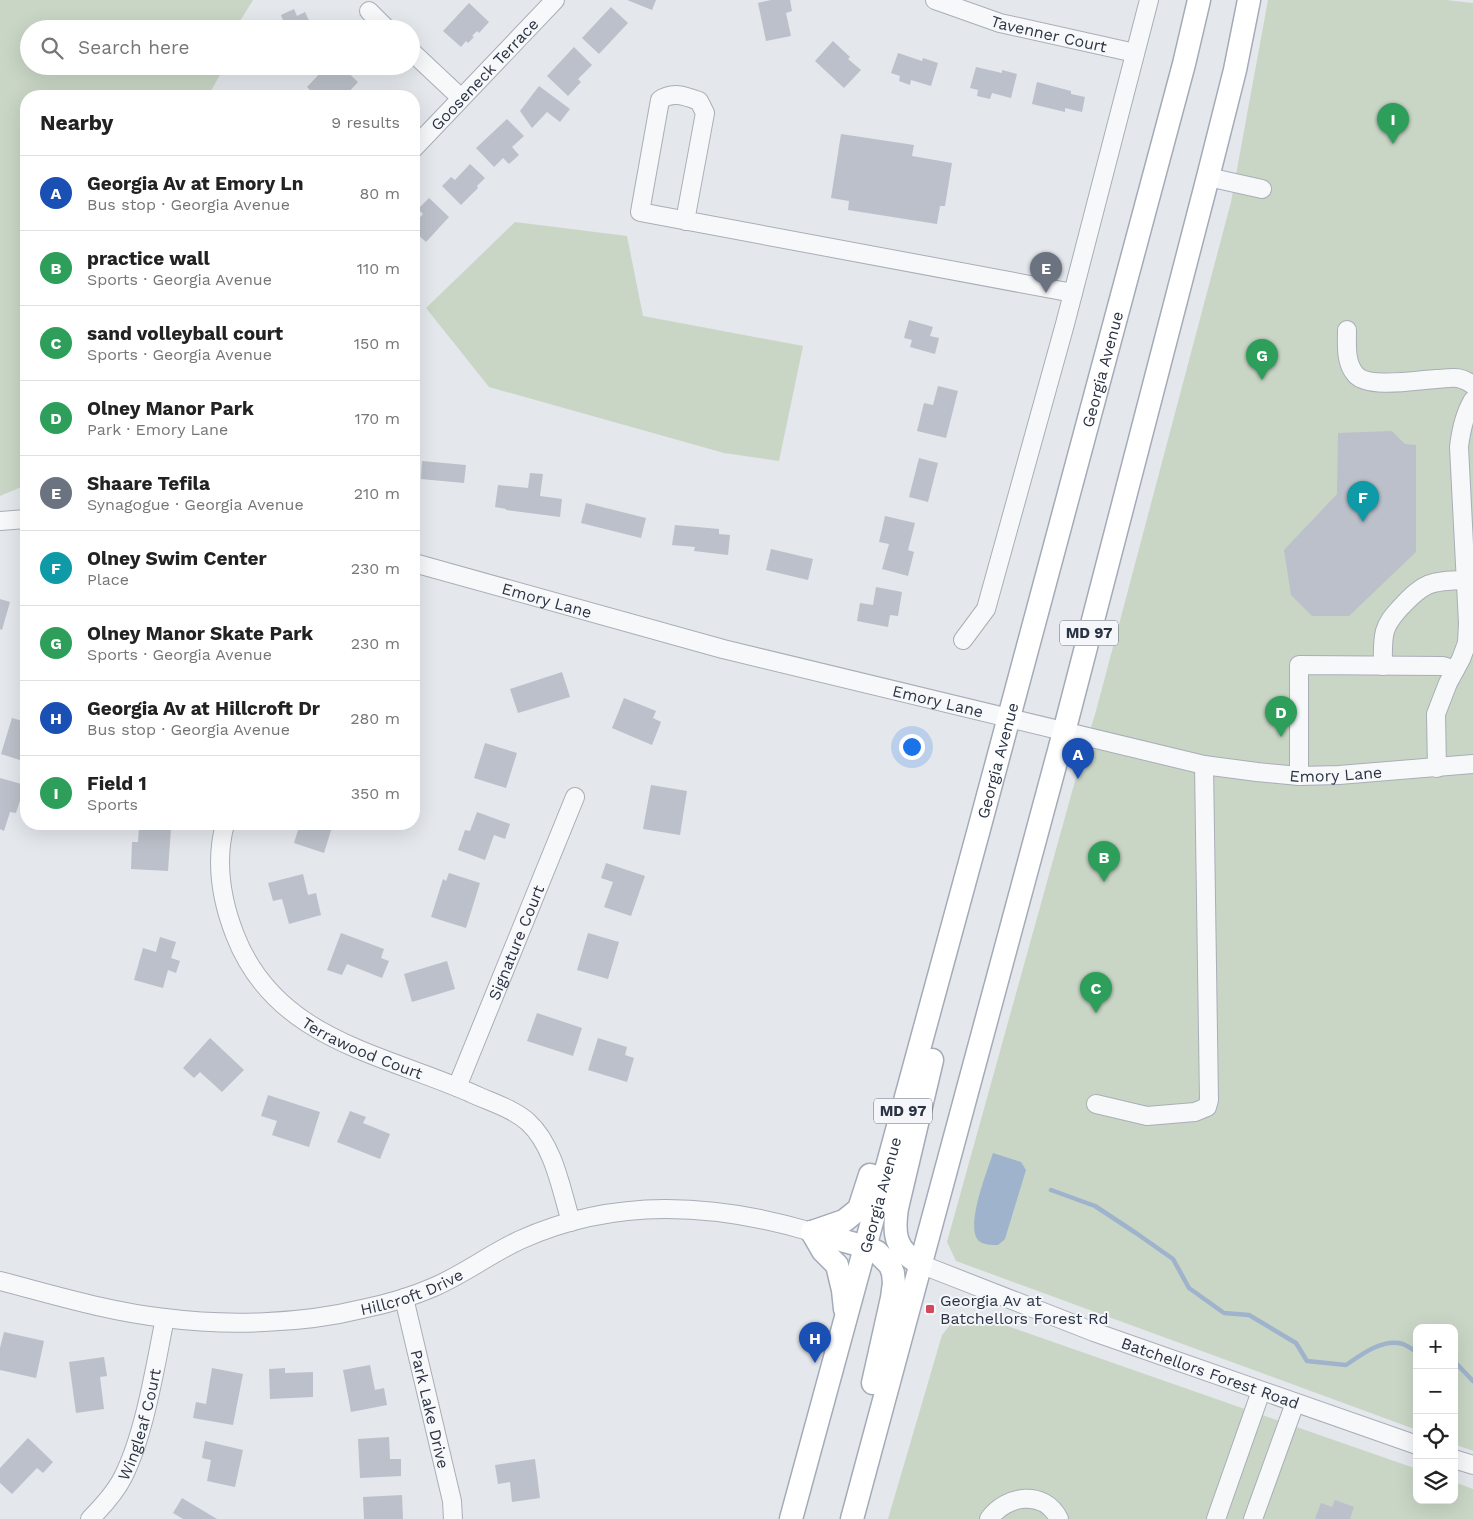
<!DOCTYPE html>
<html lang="en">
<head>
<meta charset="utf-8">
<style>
	:root { --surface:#fff; --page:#f2f2f2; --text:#222; --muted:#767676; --line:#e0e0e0; --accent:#d93025 }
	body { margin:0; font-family:"Work Sans",sans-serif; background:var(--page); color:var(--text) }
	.controls { position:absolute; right:15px; bottom:15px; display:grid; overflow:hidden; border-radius:10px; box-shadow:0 5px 20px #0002 }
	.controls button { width:45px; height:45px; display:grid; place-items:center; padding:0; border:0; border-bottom:1px solid var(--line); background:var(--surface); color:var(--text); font:25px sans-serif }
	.you { position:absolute; left:911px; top:746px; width:18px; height:18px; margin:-12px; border:4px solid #fff; border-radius:50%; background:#1a73e8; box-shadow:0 0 0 8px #1a73e833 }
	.badge { display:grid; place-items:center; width:32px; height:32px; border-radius:50%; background:var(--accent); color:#fff; font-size:16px; font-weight:700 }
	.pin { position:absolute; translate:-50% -41px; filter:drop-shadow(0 1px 2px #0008) }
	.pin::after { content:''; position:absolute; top:26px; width:18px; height:15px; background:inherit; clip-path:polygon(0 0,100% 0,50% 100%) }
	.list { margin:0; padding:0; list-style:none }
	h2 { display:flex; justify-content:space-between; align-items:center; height:65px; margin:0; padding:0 20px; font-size:21px }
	h2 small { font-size:16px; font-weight:400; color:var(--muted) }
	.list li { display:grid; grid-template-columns:32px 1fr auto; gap:15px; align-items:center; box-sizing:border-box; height:75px; padding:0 20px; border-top:1px solid var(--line) }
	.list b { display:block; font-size:19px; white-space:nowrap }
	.list p { margin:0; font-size:16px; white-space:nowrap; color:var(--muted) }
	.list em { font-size:16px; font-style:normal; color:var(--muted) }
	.icon { flex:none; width:28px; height:28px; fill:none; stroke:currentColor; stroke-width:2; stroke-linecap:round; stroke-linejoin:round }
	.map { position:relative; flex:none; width:1473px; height:1519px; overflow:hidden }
	.search { position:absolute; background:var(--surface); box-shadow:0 5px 20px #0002; left:20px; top:20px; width:400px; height:55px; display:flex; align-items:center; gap:12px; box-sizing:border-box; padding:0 18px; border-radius:28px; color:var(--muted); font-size:19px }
	.panel { position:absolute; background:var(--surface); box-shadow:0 5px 20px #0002; left:20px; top:90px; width:400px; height:740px; border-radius:20px }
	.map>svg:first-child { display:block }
	.green { fill:#c9d6c5 }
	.water { fill:#9fb4cc }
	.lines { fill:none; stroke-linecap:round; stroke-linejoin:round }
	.stream { stroke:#9fb4cc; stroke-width:4.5 }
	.building { fill:#bbc0ca }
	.minor-casing { stroke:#a9aeb7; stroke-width:20 }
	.major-casing { stroke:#a3abb8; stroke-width:25 }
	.minor { stroke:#f7f8fa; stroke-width:18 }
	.major { stroke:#fff; stroke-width:22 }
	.poi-dot { fill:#d1495b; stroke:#f4f6f9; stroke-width:2 }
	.labels { text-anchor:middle; stroke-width:4; stroke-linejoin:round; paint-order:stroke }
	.shield { fill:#f4f6f9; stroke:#676e7b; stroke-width:1 }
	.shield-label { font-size:15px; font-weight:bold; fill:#2b3445 }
	.street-label { font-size:16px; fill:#2b3445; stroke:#f4f6f9 }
	.poi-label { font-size:16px; fill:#2b3445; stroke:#f4f6f9; text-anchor:start }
</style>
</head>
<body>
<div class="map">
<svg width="1473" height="1519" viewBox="0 0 1473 1519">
	<rect width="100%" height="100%" fill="#e4e7ec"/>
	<!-- green -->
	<g class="green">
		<polygon points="0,0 253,0 235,29 29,29 29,66 225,66 208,96 26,96 26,485 0,496"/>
		<polygon points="1268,0 1446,0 1473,3 1473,1451 1454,1444 1454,1328 1417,1328 1417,1430 956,1261 947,1242 1080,763 1096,711 1231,202"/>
		<polygon points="515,222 627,236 643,316 803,346 779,461 724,453 489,387 426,308"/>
		<polygon points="973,1314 1417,1469 1417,1500 1454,1500 1454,1482 1473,1489 1473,1519 888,1519 942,1335 958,1315"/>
	</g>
	<!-- water -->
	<path class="water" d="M993 1153 1021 1162 1026 1170 1005 1239 998 1245C992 1245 983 1245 979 1241 964 1228 988 1169 993 1153Z"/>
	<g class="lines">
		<!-- stream -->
		<g class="stream">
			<path d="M1051 1190 1095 1206 1136 1233 1173 1259 1189 1288 1224 1313 1249 1315 1296 1343 1307 1361 1346 1365C1362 1354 1383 1338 1403 1344 1408 1346 1413 1350 1417 1352"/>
			<polyline points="1454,1361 1473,1381"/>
		</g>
	</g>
	<!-- building -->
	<g class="building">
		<polygon points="627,0 656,0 652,10"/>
		<polygon points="771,0 790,0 792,11 786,13 791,36 766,41 758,3"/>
		<polygon points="469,3 489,22 479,33 477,31 472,36 474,37 468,43 466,41 461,47 443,31"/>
		<polygon points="611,7 628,23 599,54 582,38"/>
		<polygon points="294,9 297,16 305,12 313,29 284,29 281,24 284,23 281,15"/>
		<polygon points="833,41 850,57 848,59 861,70 844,88 815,61"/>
		<polygon points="574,47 592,65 578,79 581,82 568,96 547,76"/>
		<polygon points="898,53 922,61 923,58 938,63 931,86 911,80 910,85 899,81 900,76 891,73"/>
		<polygon points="327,66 341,66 358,82 345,96 331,96 324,90 318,96 316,96 307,87"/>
		<polygon points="976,67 1002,73 1002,70 1017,74 1011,98 992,93 990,99 977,96 978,90 970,88"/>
		<polygon points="1037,82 1071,91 1071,94 1085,97 1082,112 1065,108 1065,112 1032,104"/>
		<polygon points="539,86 570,109 560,122 547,112 532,128 520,111"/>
		<polygon points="507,119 524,136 512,147 519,155 509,164 503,158 494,167 476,148"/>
		<polygon points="841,134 914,145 912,156 952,163 945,206 940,206 937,224 848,210 849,201 831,198"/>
		<polygon points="470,164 485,178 477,186 478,188 461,205 442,186 451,177 455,180"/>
		<polygon points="429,198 449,217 426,242 414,231 414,224 423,214 418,209"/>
		<polygon points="909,320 933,327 930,336 939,338 935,354 910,347 912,340 904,338"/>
		<polygon points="938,386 958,391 946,438 917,431 924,403 933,405"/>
		<polygon points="1392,431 1405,444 1416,445 1416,552 1349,616 1312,616 1291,595 1284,550 1337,494 1338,433"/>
		<polygon points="919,458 938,463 928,502 909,497"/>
		<polygon points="422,461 466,465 464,483 421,479"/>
		<polygon points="530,473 543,474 540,496 562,499 560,517 506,510 506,509 495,507 498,485 528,488"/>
		<polygon points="586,503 646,518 641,538 581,523"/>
		<polygon points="885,516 915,523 908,550 914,552 908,576 882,569 889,544 879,542"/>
		<polygon points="675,525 719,529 719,534 730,535 728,555 694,551 695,547 672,545"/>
		<polygon points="771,549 813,559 808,580 766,570"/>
		<polygon points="876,587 902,592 898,616 890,615 888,627 857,621 860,603 873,605"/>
		<polygon points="0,599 10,602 2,630 0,629"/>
		<polygon points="562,672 570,697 518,713 510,689"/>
		<polygon points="624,698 656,711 653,718 661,722 652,745 612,728"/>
		<polygon points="12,718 26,722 26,762 1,754"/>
		<polygon points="485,743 517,753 506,788 474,778"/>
		<polygon points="0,778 25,785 16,813 10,812 4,831 0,829"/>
		<polygon points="651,785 687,791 680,835 643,829"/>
		<polygon points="477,812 510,824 505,839 494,835 485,860 458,850 465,830 470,831"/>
		<polygon points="300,824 333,824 324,853 294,843"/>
		<polygon points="139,827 171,828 168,871 131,869 132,842 138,842"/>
		<polygon points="606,863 645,876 631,916 604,907 613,882 601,878"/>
		<polygon points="449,873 480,883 466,928 431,917 443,879 446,881"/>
		<polygon points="303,874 308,895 316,893 321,915 289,924 282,899 273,901 268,883"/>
		<polygon points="341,933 384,949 381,958 389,961 382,978 347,964 342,975 327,970"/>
		<polygon points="588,933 619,942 608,979 577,970"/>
		<polygon points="160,937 176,942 171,958 180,961 176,973 168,970 163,988 134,980 143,948 156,952"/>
		<polygon points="447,961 455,989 412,1002 404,974"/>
		<polygon points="537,1013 582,1028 573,1056 527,1041"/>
		<polygon points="210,1038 244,1070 222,1092 200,1072 194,1078 183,1068"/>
		<polygon points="598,1038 627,1047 625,1055 634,1058 627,1082 588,1070"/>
		<polygon points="268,1095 320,1112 309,1147 272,1135 277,1121 261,1116"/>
		<polygon points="350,1111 366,1117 363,1123 390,1134 380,1159 337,1142"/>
		<polygon points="4,1332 44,1341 36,1378 0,1370 0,1348"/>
		<polygon points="104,1357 107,1376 100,1377 104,1409 76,1413 69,1362"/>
		<polygon points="370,1365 375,1390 384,1388 387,1405 351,1412 343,1370"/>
		<polygon points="212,1368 243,1374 233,1425 193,1418 196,1402 206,1404"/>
		<polygon points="285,1368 285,1373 313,1372 313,1397 270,1399 269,1369"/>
		<polygon points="389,1437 390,1459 401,1459 401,1476 360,1478 358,1439"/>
		<polygon points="28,1438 53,1462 43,1473 37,1468 12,1494 0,1483 0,1468"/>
		<polygon points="205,1441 243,1450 235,1487 207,1481 211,1460 202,1458"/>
		<polygon points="535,1459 540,1498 512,1502 510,1482 498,1484 495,1465"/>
		<polygon points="402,1495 403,1519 364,1519 363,1497"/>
		<polygon points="182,1498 217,1519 183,1519 173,1513"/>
		<polygon points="1335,1500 1354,1507 1350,1519 1315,1519 1321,1503 1332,1507"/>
	</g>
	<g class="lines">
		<defs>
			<g id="minor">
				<path id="s1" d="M935 0 1000 23 1135 53"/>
				<polyline points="369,11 387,29"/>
				<polyline points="411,51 461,98"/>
				<path id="s2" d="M414 148 555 0"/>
				<polyline points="1208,177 1262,189"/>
				<path d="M685 221 705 113 699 101C685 96 673 91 660 100L640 212 1073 293"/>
				<path d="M1347 330C1347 345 1345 363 1356 375 1369 389 1418 380 1436 379 1453 378 1458 375 1473 385"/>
				<polyline points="0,521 26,519"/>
				<path id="s3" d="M414 563 723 649 1204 765 1257 772 1299 776 1339 775 1473 764"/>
				<polyline points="963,640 986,609 1065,324 1149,0"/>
				<path d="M1383 666C1383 654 1382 642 1385 631 1388 621 1394 615 1400 608 1424 582 1430 581 1465 580"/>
				<path d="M1437 768 1436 714 1448 683 1461 659 1467 643 1468 623 1459 447C1461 430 1464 415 1473 400"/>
				<polyline points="1299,776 1299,665 1443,666 1455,670"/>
				<path id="s4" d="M225 824C215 861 221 899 235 935 275 1039 380 1053 471 1093 490 1102 512 1108 528 1122 554 1146 561 1189 571 1222"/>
				<path id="s5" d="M457 1087 575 797"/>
				<polyline points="1096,1104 1147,1116 1195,1112 1207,1107 1209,1100 1204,765"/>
				<path id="s6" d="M920 1264 1094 1332 1417 1445"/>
				<path id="s7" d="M0 1281C54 1295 109 1312 165 1318 226 1326 302 1324 362 1309 387 1304 411 1297 434 1287 464 1274 490 1254 520 1240 615 1197 714 1203 812 1232"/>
				<path id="s8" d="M404 1298 452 1501 453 1519"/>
				<polyline points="1454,1459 1473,1465"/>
				<path id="s9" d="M90 1519C102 1507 115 1493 123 1477 145 1433 155 1367 165 1318"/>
				<path d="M989 1519C1006 1495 1044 1489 1059 1519"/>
				<polyline points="1216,1519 1261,1391"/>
				<polyline points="1253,1519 1295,1403"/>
			</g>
			<g id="major">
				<polyline points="812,1232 866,1247 877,1252 890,1265 893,1273 894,1283 892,1298 873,1383"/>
				<polyline points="812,1232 844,1221 859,1209 870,1175"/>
				<polyline points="812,1232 823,1251 837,1265 843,1290 845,1309"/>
				<path d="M920 1264C895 1250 893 1234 897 1208L932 1060"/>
				<path id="s10" d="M791 1519C925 1035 1054 549 1184 64L1199 0"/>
				<polyline points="852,1519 1064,732 1208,177 1235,70 1249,0"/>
			</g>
		</defs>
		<!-- minor casing -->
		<use href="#minor" class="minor-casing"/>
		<!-- major casing -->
		<use href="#major" class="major-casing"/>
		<!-- minor -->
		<use href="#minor" class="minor"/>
		<!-- major -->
		<use href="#major" class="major"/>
	</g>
	<!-- markers -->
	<rect class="poi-dot" x="925" y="1304" width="10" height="10" rx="2.5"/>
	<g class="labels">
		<!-- shield labels -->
		<g class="shield">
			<rect x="1060" y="620.5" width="58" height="25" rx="4"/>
			<rect x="874" y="1098.5" width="58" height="25" rx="4"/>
		</g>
		<g class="shield-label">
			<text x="1089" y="638">MD 97</text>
			<text x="903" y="1116">MD 97</text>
		</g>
		<!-- street labels -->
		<g class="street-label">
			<text dy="6" stroke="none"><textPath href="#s1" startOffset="119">Tavenner Court</textPath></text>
			<text dy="6" stroke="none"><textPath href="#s2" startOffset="102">Gooseneck Terrace</textPath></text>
			<text dy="6" stroke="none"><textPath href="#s10" startOffset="1191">Georgia Avenue</textPath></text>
			<text dy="6" stroke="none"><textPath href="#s3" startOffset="138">Emory Lane</textPath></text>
			<text dy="6" stroke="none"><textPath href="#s3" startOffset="542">Emory Lane</textPath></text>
			<text dy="6" stroke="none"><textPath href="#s10" startOffset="786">Georgia Avenue</textPath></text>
			<text dy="6" stroke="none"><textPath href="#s3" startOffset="948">Emory Lane</textPath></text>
			<text dy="6" stroke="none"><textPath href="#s5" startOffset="156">Signature Court</textPath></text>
			<text dy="6" stroke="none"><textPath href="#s4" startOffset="290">Terrawood Court</textPath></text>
			<text dy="6" stroke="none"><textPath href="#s10" startOffset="336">Georgia Avenue</textPath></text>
			<text dy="6" stroke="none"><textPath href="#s7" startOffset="420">Hillcroft Drive</textPath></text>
			<text dy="6" stroke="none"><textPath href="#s6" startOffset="310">Batchellors Forest Road</textPath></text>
			<text dy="6" stroke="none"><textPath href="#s8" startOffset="114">Park Lake Drive</textPath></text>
			<text dy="6" stroke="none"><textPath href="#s9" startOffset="109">Wingleaf Court</textPath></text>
		</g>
		<!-- poi labels -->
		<g class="poi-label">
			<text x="940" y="1306">Georgia Av at<tspan x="940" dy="18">Batchellors Forest Rd</tspan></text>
		</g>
	</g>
</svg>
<div class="controls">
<button>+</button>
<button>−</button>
<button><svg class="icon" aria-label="locate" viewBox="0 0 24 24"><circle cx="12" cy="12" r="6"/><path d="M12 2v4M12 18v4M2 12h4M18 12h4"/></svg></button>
<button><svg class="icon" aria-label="layers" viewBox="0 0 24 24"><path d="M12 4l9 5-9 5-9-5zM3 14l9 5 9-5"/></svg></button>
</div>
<div class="you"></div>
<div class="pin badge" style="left:1078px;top:779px;background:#1a4fb4">A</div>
<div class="pin badge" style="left:1104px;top:882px;background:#2e9e5b">B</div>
<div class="pin badge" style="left:1096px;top:1013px;background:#2e9e5b">C</div>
<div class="pin badge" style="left:1281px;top:737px;background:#2e9e5b">D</div>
<div class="pin badge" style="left:1046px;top:293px;background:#6b7280">E</div>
<div class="pin badge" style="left:1363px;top:522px;background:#0f9aa8">F</div>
<div class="pin badge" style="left:1262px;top:380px;background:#2e9e5b">G</div>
<div class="pin badge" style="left:815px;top:1363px;background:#1a4fb4">H</div>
<div class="pin badge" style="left:1393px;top:144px;background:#2e9e5b">I</div>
<div class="search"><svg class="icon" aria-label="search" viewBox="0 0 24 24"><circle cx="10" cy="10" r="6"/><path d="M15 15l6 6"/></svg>Search here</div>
<section class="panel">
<h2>Nearby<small>9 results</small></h2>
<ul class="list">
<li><span class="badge" style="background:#1a4fb4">A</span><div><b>Georgia Av at Emory Ln</b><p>Bus stop · Georgia Avenue</p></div><em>80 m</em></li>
<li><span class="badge" style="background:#2e9e5b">B</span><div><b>practice wall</b><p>Sports · Georgia Avenue</p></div><em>110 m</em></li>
<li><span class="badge" style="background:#2e9e5b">C</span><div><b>sand volleyball court</b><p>Sports · Georgia Avenue</p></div><em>150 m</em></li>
<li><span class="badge" style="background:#2e9e5b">D</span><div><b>Olney Manor Park</b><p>Park · Emory Lane</p></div><em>170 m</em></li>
<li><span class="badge" style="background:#6b7280">E</span><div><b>Shaare Tefila</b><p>Synagogue · Georgia Avenue</p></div><em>210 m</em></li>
<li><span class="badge" style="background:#0f9aa8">F</span><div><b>Olney Swim Center</b><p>Place</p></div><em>230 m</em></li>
<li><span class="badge" style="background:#2e9e5b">G</span><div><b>Olney Manor Skate Park</b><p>Sports · Georgia Avenue</p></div><em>230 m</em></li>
<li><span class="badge" style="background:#1a4fb4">H</span><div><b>Georgia Av at Hillcroft Dr</b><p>Bus stop · Georgia Avenue</p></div><em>280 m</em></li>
<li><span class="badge" style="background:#2e9e5b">I</span><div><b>Field 1</b><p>Sports</p></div><em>350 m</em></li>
</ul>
</section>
</div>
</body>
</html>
